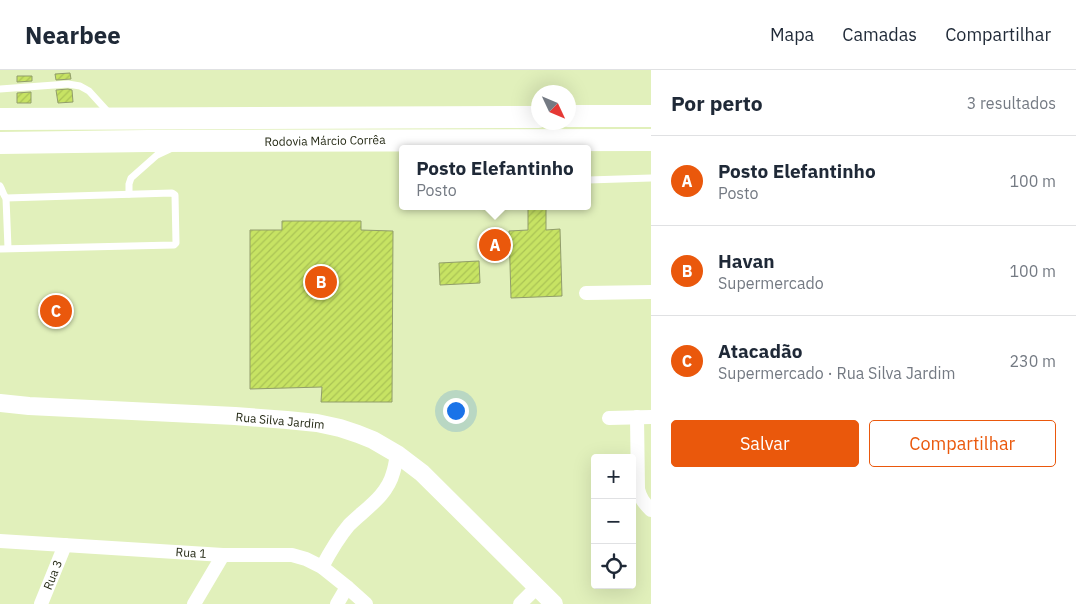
<!DOCTYPE html>
<html lang="pt">
<head>
<meta charset="utf-8">
<style>
	:root { --surface:#fff; --page:#f6f6f7; --text:#1f2937; --muted:#747a83; --line:#e0e1e3; --accent:#ea580c }
	body { margin:0; font-family:"IBM Plex Sans",sans-serif; background:var(--page); color:var(--text) }
	.controls { position:absolute; right:15px; bottom:15px; display:grid; overflow:hidden; border-radius:5px; box-shadow:0 5px 20px #0002 }
	.controls button { width:45px; height:45px; display:grid; place-items:center; padding:0; border:0; border-bottom:1px solid var(--line); background:var(--surface); color:var(--text); font:25px sans-serif }
	.compass { position:absolute; left:531px; top:15px; width:45px; height:45px; border-radius:50%; background:var(--surface); box-shadow:0 5px 20px #0002; rotate:134deg }
	.you { position:absolute; left:455px; top:340px; width:18px; height:18px; margin:-12px; border:4px solid #fff; border-radius:50%; background:#1a73e8; box-shadow:0 0 0 8px #1a73e833 }
	.badge { display:grid; place-items:center; width:32px; height:32px; border-radius:50%; background:var(--accent); color:#fff; font-size:16px; font-weight:700 }
	.pin { position:absolute; translate:-50% -50%; border:2px solid #fff; box-shadow:0 1px 5px #0006 }
	.popup { position:absolute; left:399px; top:75px; width:192px; height:65px; box-sizing:border-box; display:grid; place-content:center; border-radius:5px; background:var(--surface); filter:drop-shadow(0 1px 4px #0005); font-size:16px; white-space:nowrap; color:var(--muted) }
	.popup b { font-size:19px; color:var(--text) }
	.popup::after { content:''; position:absolute; left:50%; top:100%; margin-left:-10px; border:10px solid transparent; border-top-color:var(--surface) }
	.list { margin:0; padding:0; list-style:none }
	h2 { display:flex; justify-content:space-between; align-items:center; height:65px; margin:0; padding:0 20px; font-size:21px }
	h2 small { font-size:16px; font-weight:400; color:var(--muted) }
	.list li { display:grid; grid-template-columns:32px 1fr auto; gap:15px; align-items:center; box-sizing:border-box; height:90px; padding:0 20px; border-top:1px solid var(--line) }
	.list b { display:block; font-size:19px; white-space:nowrap }
	.list p { margin:0; font-size:16px; white-space:nowrap; color:var(--muted) }
	.list em { font-size:16px; font-style:normal; color:var(--muted) }
	.actions { display:flex; gap:10px; padding:15px 20px }
	.actions a { flex:1; padding:11px 0; border:1px solid var(--accent); border-radius:5px; text-align:center; font-size:18px; color:var(--accent) }
	.actions .main { background:var(--accent); color:#fff }
	.icon { flex:none; width:28px; height:28px; fill:none; stroke:currentColor; stroke-width:2; stroke-linecap:round; stroke-linejoin:round }
	.map { position:relative; flex:none; width:651px; height:534px; overflow:hidden }
	header { display:flex; align-items:center; gap:30px; box-sizing:border-box; height:70px; padding:0 25px; background:var(--surface); border-bottom:1px solid var(--line) }
	header strong { font-size:24px }
	nav { display:flex; gap:28px; margin-inline-start:auto; font-size:18px }
	main { display:flex }
	aside { flex:1; background:var(--surface) }
	.map>svg:first-child { display:block }
	.building { fill:url(#building-hatch); stroke:#919d6b }
	.lines { fill:none; stroke-linecap:round; stroke-linejoin:round }
	.service { stroke:#fff; stroke-width:7 }
	.minor { stroke:#fff; stroke-width:14 }
	.tertiary { stroke:#fff; stroke-width:18 }
	.trunk { stroke:#fff; stroke-width:22 }
	.labels { text-anchor:middle; stroke-width:4.5; stroke-linejoin:round; paint-order:stroke }
	.street-label { font-size:12px; fill:#1f240f; stroke:#fff }
</style>
</head>
<body>
<header>
<strong>Nearbee</strong>
<nav><a>Mapa</a><a>Camadas</a><a>Compartilhar</a></nav>
</header>
<main>
<div class="map">
<svg width="651" height="534" viewBox="0 0 651 534">
	<defs>
		<pattern id="building-hatch" width="6" height="6" patternUnits="userSpaceOnUse" patternTransform="scale(1.25)"><rect width="6" height="6" fill="#c7e363"/><path d="M-1 1l2-2M0 6l6-6M5 7l2-2" fill="none" stroke="#aac355"/></pattern>
	</defs>
	<rect width="100%" height="100%" fill="#e1f0bb"/>
	<!-- building -->
	<g class="building">
		<polygon points="70,3 71,9 56,10 55,4"/>
		<polygon points="17,6 32,6 32,11 17,12"/>
		<polygon points="68,19 72,20 73,32 58,33 56,20"/>
		<polygon points="31,22 31,33 17,33 17,23"/>
		<polygon points="528,136 546,136 546,160 560,159 562,226 511,228 509,161 528,160"/>
		<polygon points="282,151 361,151 361,160 393,161 392,332 321,332 322,317 250,319 250,160 282,160"/>
		<polygon points="479,191 480,213 440,215 439,193"/>
	</g>
	<g class="lines">
		<!-- service -->
		<g class="service">
			<polyline points="0,19 68,14 80,16 89,21 109,43"/>
			<polyline points="588,110 651,108"/>
			<path d="M0 116C3 121 2 123 6 128L172 123 175 125 176 173 174 175 0 179"/>
			<polyline points="129,124 129,114 131,108 157,85 172,78"/>
			<polyline points="6,128 8,178"/>
		</g>
		<!-- minor -->
		<g class="minor">
			<polyline points="586,223 651,222"/>
			<path d="M637 347 638 419C640 428 644 433 651 440"/>
			<polyline points="609,348 651,347"/>
			<polyline points="0,471 223,485 292,485 306,489 322,497 347,517 366,534"/>
			<path d="M322 497C330 482 338 468 349 455 365 439 387 426 393 403 395 397 396 390 397 384"/>
			<polyline points="41,534 65,475"/>
			<polyline points="194,534 223,485"/>
			<polyline points="337,534 347,517"/>
			<polyline points="520,534 537,517"/>
		</g>
		<!-- tertiary -->
		<polyline class="tertiary" points="0,333 29,336 235,346 287,350 317,353 340,358 358,364 373,370 397,384 422,403 554,534"/>
		<!-- trunk -->
		<g class="trunk">
			<polyline points="568,46 651,46"/>
			<polyline points="0,49 538,47"/>
			<polyline points="0,73 148,71 651,70"/>
		</g>
	</g>
	<g class="labels">
		<!-- street labels -->
		<g class="street-label">
			<text transform="translate(325 71) rotate(-1)" y="4">Rodovia Márcio Corrêa</text>
			<text transform="translate(280 351) rotate(5)" y="4">Rua Silva Jardim</text>
			<text transform="translate(191 483) rotate(4)" y="4">Rua 1</text>
			<text transform="translate(53 505) rotate(-68)" y="4">Rua 3</text>
		</g>
	</g>
</svg>
<div class="controls">
<button>+</button>
<button>−</button>
<button><svg class="icon" aria-label="locate" viewBox="0 0 24 24"><circle cx="12" cy="12" r="6"/><path d="M12 2v4M12 18v4M2 12h4M18 12h4"/></svg></button>
</div>
<svg class="compass" viewBox="-18 -18 36 36"><path d="M0-13l5 13h-10z" fill="#e53935"/><path d="M0 13l5-13h-10z" fill="#747a83"/></svg>
<div class="you"></div>
<div class="pin badge" style="left:495px;top:175px">A</div>
<div class="popup"><b>Posto Elefantinho</b>Posto</div>
<div class="pin badge" style="left:321px;top:212px">B</div>
<div class="pin badge" style="left:56px;top:241px">C</div>
</div>
<aside>
<h2>Por perto<small>3 resultados</small></h2>
<ul class="list">
<li><span class="badge">A</span><div><b>Posto Elefantinho</b><p>Posto</p></div><em>100 m</em></li>
<li><span class="badge">B</span><div><b>Havan</b><p>Supermercado</p></div><em>100 m</em></li>
<li><span class="badge">C</span><div><b>Atacadão</b><p>Supermercado · Rua Silva Jardim</p></div><em>230 m</em></li>
</ul>
<div class="actions"><a class="main">Salvar</a><a>Compartilhar</a></div>
</aside>
</main>
</body>
</html>
